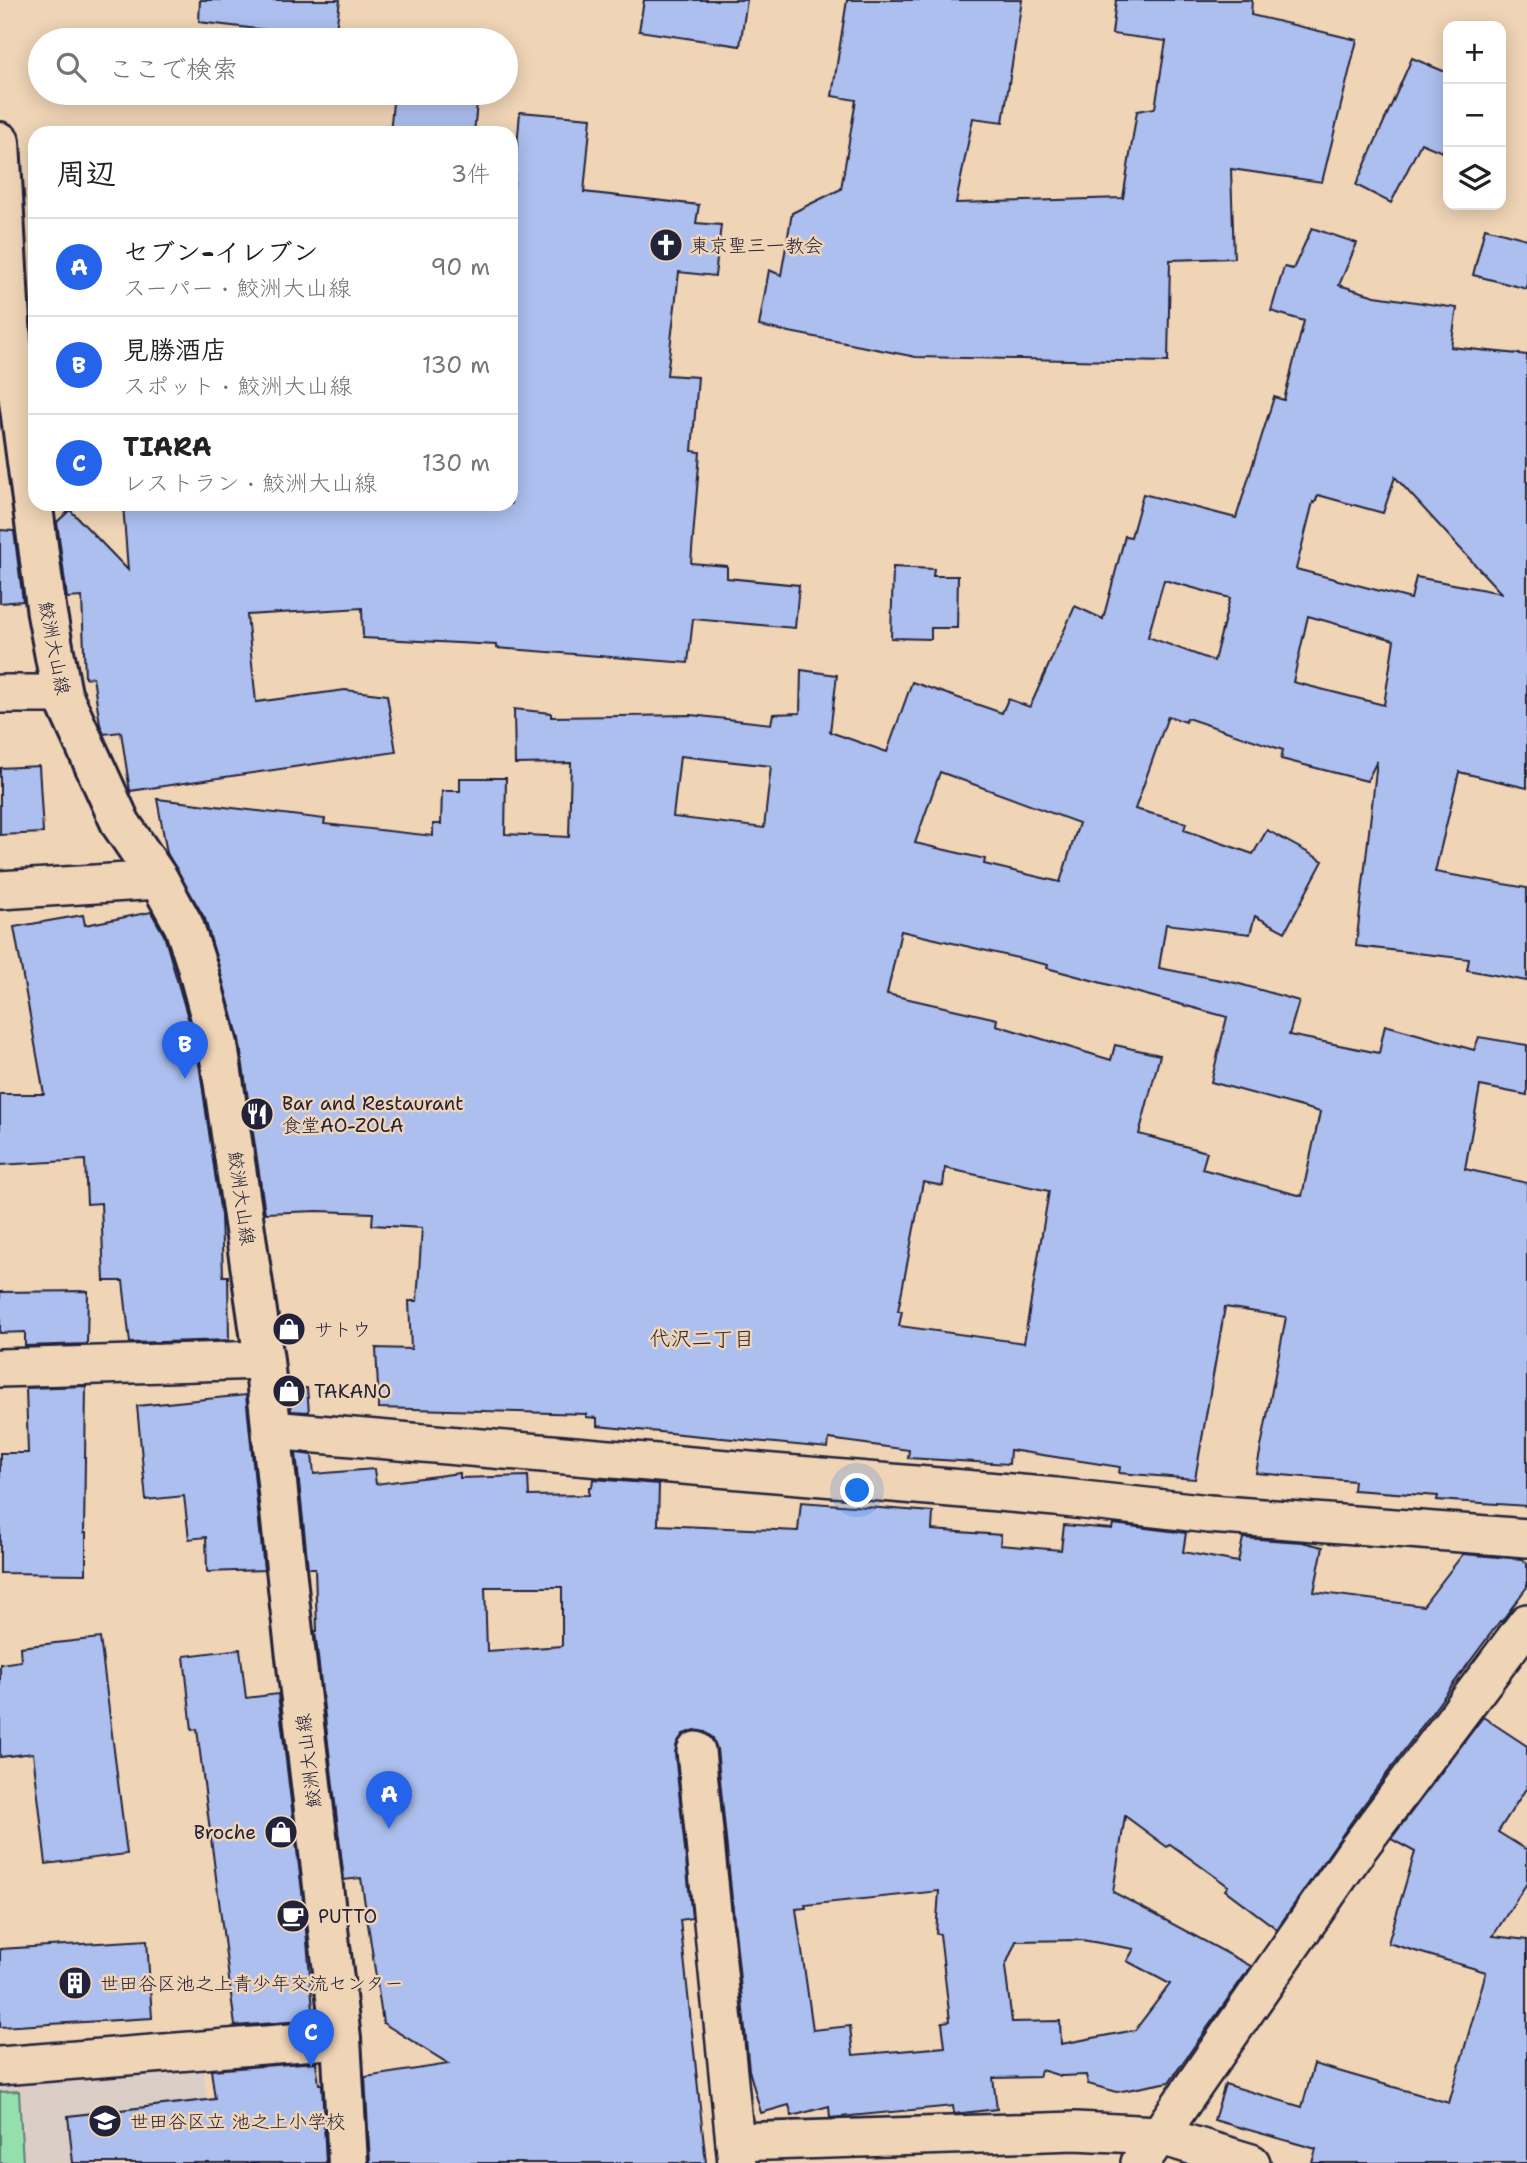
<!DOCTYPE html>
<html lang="ja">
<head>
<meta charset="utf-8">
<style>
	:root { --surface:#fff; --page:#f2f2f2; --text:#222; --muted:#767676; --line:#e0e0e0; --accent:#2563eb }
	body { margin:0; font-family:"Shantell Sans","Klee One",sans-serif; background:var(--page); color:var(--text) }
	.controls { position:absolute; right:21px; top:21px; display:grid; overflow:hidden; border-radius:14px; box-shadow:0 4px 18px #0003 }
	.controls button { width:63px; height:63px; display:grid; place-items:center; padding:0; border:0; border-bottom:2px solid var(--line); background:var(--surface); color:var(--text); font:35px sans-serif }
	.you { position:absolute; left:858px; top:1491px; width:24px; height:24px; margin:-18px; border:5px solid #fff; border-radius:50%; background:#1a73e8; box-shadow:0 0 0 10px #1a73e833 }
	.badge { display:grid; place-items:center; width:46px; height:46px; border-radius:50%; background:var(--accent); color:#fff; font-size:23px; font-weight:700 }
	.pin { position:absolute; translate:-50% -58px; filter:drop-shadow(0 2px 4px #0008) }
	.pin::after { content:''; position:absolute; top:37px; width:24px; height:21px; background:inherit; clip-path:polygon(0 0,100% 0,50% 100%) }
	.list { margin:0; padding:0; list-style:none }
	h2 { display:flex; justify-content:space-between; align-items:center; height:91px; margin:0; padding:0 28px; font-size:30px }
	h2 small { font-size:23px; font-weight:400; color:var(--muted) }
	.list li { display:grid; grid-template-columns:46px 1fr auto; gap:21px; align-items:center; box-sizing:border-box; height:98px; padding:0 28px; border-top:2px solid var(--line) }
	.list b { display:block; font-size:26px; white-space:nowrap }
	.list p { margin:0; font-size:23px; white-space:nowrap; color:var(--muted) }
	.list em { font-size:23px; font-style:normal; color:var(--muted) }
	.icon { flex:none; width:38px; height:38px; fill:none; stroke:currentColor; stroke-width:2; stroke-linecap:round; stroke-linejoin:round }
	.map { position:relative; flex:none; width:1527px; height:2163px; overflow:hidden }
	.search { position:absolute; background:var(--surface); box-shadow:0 4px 18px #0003; left:28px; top:28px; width:490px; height:77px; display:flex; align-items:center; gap:18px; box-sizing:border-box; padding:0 24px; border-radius:38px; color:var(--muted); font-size:26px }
	.panel { position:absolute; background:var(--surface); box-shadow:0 4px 18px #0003; left:28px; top:126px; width:490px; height:385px; border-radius:21px }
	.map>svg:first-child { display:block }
	.built { fill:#dbcec7 }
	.pitch { fill:#95deae; stroke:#5c8074; stroke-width:2 }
	.building { fill:#acbfee; stroke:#22223b; stroke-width:2; fill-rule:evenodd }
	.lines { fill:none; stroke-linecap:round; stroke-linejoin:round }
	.street-casing { stroke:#22223b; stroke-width:42 }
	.secondary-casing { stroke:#22223b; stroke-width:44 }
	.street { stroke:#efd4b6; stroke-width:37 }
	.secondary { stroke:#efd4b6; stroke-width:38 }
	.labels { text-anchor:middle; stroke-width:5; stroke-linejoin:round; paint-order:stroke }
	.poi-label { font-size:19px; fill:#22223b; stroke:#efd4b6; text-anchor:start }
	.street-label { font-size:19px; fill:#22223b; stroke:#efd4b6 }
	.neighbourhood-label { font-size:21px; fill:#22223b; stroke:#efd4b6 }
</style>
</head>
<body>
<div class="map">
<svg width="1527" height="2163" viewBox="0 0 1527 2163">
	<rect width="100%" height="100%" fill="#efd4b6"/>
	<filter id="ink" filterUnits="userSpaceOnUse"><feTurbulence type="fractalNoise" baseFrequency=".0143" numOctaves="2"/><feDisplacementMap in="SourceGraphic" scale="14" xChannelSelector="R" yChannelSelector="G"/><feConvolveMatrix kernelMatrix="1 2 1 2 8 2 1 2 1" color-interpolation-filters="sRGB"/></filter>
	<g filter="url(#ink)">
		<!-- built -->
		<polygon class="built" points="203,2066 214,2163 0,2163 0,2079"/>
		<!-- pitch -->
		<polygon class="pitch" points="19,2091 23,2163 0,2163 0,2092"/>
		<!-- building -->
		<g class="building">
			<polygon points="200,0 340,0 335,38 199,22"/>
			<polygon points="644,0 747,0 740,46 639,31"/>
			<polygon points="847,0 1022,0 1003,122 973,118 956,203 1123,198 1137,111 1155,108 1166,41 1112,34 1116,0 1252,0 1251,15 1357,40 1322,182 1231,169 1234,258 1170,260 1168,362 916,357 759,326 769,270 781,275 792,213 841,189 856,100 832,96"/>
			<polygon points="1412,58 1448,73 1448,138 1442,152 1421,143 1391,203 1356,185"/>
			<polygon points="394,93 478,93 474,133 390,133"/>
			<polygon points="520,112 591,118 584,192 699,205 696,223 721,225 715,276 679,272 667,375 698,377 692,451 700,452 691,563 727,566 727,578 799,585 795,628 693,619 688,663 496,648 496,645 363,638 362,608 247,615 256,702 345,690 387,695 396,752 130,791 121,732 104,734 100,724 93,677 85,678 82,597 67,598 57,522 70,510 128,570 123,504 511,504 511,217"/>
			<path d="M1312 228 1357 243 1339 285 1375 296 1457 308 1451 347 1527 355V788L1459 772 1435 872 1527 888V981L1467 970 1469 959 1356 946 1377 761 1367 781 1281 759 1283 750 1187 718 1186 722 1168 716 1135 809 1186 823 1184 830 1253 854 1267 830 1323 861 1285 932 1255 916 1250 934 1166 924 1159 968 1236 983 1299 1001 1289 1035 1379 1053 1385 1025 1474 1050 1479 1037 1527 1045V1095L1480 1086 1465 1169 1527 1183V1506L1437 1500 1438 1496 1353 1490 1354 1481 1256 1473 1286 1317 1225 1307 1195 1479 1119 1473 1120 1467 1010 1450 1009 1464 908 1458 909 1450 829 1439 828 1448 597 1426V1418L586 1417V1414L379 1408 376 1348 411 1349 409 1301H417L422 1228 372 1225 373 1213 318 1211 265 1213 239 1039 205 919 167 853 157 799 325 819 324 824 433 836V824H441L442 791H460V778H506L505 834 569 837 571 763 515 764 514 709 551 713V717L691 715 771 724 773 714 800 713 801 670 837 675 830 732 887 752 912 682 1002 713 1008 699 1030 707 1075 606 1103 619 1125 536 1131 537 1143 494 1236 518 1274 397 1284 400 1304 321 1271 311 1284 267 1293 269ZM1395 477 1501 593 1416 577 1411 599 1296 569 1313 502 1315 503 1318 495 1383 513ZM1164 580 1230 598 1214 661 1148 637ZM1308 616 1394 640 1384 705 1293 682ZM680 756 771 766 764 828 673 817ZM940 772 1079 823 1060 882 984 864 985 859 915 843ZM901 931 1048 965 1047 968 1227 1017 1211 1082 1320 1112 1302 1196 1202 1169 1207 1152 1139 1134 1160 1055 1115 1045 1111 1060 996 1025 997 1019 887 994ZM945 1168 1049 1191 1024 1343 899 1326 902 1311H898L923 1182 943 1186Z"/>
			<polygon points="1485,228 1527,239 1527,289 1473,275"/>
			<polygon points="0,530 14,531 23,601 0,603"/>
			<polygon points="893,567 934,569 933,576 958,576 957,628 931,628 931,639 891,638"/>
			<polygon points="39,766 43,833 0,835 0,768"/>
			<polygon points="151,912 164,935 197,1049 221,1215 223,1276 228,1276 229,1340 130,1343 123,1281 104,1281 101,1203 87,1204 85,1160 0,1165 0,1094 44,1094 14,927 83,915 85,925"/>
			<polygon points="88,1291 87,1344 25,1346 25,1332 0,1333 0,1292"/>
			<polygon points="86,1386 84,1533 86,1533 86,1574 0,1573 0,1453 28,1453 26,1388"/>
			<polygon points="307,1388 309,1412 291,1411 289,1390"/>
			<polygon points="246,1395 264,1570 207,1572 206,1537 189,1539 184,1496 146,1500 137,1406"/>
			<path d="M296 1453 312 1455 314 1474 374 1469 376 1484 460 1473V1478L528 1476 529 1496 589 1495V1487H592L593 1479 659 1484 658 1525 798 1531 801 1502 933 1512 932 1530 1001 1535 1000 1545 1061 1550 1064 1525 1112 1529 1113 1524 1186 1533 1183 1552 1238 1562 1243 1538 1302 1542 1323 1547 1314 1592 1423 1606 1463 1554 1522 1559 1527 1563V1587L1501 1622 1500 1621 1354 1818 1277 1929 1225 1890 1228 1886 1170 1844 1167 1847 1125 1816 1113 1892 1251 1966 1169 2082 1117 2092 1088 2084 1086 2075 1061 2076 1041 2070 1039 2077 993 2078 997 2109 954 2114 953 2106 830 2118 829 2106 792 2116 789 2105 761 2113 749 2070 717 1749 713 1738 705 1732 695 1730 683 1734 677 1743 675 1753 692 1918 680 1920 706 2163H370L365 2077 449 2064 383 2023 361 1878 344 1880 315 1631H317L315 1568H308ZM485 1587H562V1646L487 1651ZM939 1891 936 1933 940 1934 950 2021 942 2022 945 2047 853 2055 850 2026 813 2030 796 1909 806 1908 805 1905ZM1082 1940 1134 1949 1127 1961 1170 1984 1135 2030 1061 2044 1060 2021 1012 2022 1005 1967 1016 1941Z"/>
			<polygon points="100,1638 127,1854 46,1864 33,1753 0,1757 0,1664 21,1661 20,1647"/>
			<polygon points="240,1649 246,1698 278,1694 304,1908 314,2020 235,2026 197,1729 192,1730 184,1656"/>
			<polygon points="1483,1717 1527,1746 1527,1787 1498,1832 1527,1850 1527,1883 1493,1936 1527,1940 1527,2163 1312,2163 1316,2149 1214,2120 1225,2084 1302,2107 1314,2064 1449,2103 1486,1972 1388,1943 1415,1852 1391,1839"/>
			<polygon points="147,1940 152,2018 0,2027 0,1949"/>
			<polygon points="316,2062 319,2084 322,2084 326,2163 73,2163 68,2116 215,2099 211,2070"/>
		</g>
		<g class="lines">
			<defs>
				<g id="street">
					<polyline points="0,694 62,694"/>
					<polyline points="0,890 159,880"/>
					<polyline points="0,1368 264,1360"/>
					<polyline points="271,1430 1056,1497 1209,1514 1527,1538"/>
					<polyline points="696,1751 737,2163"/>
					<polyline points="0,2066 341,2039"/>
					<polyline points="735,2142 1075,2131 1158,2135 1251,2163"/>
					<polyline points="1140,2163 1357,1850 1527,1623"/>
				</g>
				<polyline id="secondary" points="0,142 11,340 47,614 62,694 121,824 159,880 184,926 197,966 218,1045 264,1360 290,1606 341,2039 348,2163"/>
			</defs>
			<!-- street casing -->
			<use href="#street" class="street-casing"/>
			<!-- secondary casing -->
			<use href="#secondary" class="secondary-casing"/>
			<!-- street -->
			<use href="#street" class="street"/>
			<!-- secondary -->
			<use href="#secondary" class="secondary"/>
		</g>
	</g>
	<!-- icons -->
	<defs>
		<symbol id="church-disc" viewBox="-11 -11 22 22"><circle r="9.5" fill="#22223b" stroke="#efd4b6"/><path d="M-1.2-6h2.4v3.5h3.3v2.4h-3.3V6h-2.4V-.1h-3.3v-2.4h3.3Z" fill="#fff"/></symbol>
		<symbol id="restaurant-disc" viewBox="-11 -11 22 22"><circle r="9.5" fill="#22223b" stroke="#efd4b6"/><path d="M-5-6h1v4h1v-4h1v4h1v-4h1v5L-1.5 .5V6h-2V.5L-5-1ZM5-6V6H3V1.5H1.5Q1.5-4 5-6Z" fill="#fff"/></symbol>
		<symbol id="shop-disc" viewBox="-11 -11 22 22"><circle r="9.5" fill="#22223b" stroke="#efd4b6"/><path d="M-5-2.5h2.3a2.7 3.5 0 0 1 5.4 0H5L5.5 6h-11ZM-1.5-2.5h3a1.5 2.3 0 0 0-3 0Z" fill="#fff"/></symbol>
		<symbol id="cafe-disc" viewBox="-11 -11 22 22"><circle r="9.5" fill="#22223b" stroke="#efd4b6"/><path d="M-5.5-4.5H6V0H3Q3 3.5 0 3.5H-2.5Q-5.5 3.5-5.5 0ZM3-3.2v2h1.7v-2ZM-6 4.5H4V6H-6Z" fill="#fff"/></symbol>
		<symbol id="building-disc" viewBox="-11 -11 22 22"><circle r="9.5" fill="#22223b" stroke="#efd4b6"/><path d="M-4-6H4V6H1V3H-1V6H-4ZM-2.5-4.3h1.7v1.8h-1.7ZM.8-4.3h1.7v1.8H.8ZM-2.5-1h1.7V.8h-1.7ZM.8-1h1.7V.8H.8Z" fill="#fff"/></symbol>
		<symbol id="school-disc" viewBox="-11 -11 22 22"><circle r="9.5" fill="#22223b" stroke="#efd4b6"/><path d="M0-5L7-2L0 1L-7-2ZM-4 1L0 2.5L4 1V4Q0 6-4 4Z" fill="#fff"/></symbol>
	</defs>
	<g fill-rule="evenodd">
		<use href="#church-disc" x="647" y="226" width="38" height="38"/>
		<use href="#restaurant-disc" x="238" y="1095" width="38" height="38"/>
		<use href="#shop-disc" x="270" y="1310" width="38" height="38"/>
		<use href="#shop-disc" x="270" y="1372" width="38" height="38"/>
		<use href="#shop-disc" x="262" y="1813" width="38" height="38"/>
		<use href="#cafe-disc" x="274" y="1897" width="38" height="38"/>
		<use href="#building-disc" x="56" y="1964" width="38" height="38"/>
		<use href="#school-disc" x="86" y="2102" width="38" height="38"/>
	</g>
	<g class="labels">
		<!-- poi labels -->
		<g class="poi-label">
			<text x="690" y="252">東京聖三一教会</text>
			<text x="282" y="1110">Bar and Restaurant<tspan x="282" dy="22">食堂AO-ZOLA</tspan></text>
			<text x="314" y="1336">サトウ</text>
			<text x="314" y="1398">TAKANO</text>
			<text x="256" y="1839" text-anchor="end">Broche</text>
			<text x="318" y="1923">PUTTO</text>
			<text x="100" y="1990">世田谷区池之上青少年交流センター</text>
			<text x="130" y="2128">世田谷区立 池之上小学校</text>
		</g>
		<!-- street labels -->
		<g class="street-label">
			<text transform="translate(55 648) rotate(79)" y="7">鮫洲大山線</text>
			<text transform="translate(242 1198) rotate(82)" y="7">鮫洲大山線</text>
			<text transform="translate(308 1761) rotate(-97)" y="7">鮫洲大山線</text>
		</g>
		<!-- neighbourhood labels -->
		<g class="neighbourhood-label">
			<text x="702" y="1346">代沢二丁目</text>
		</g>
	</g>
</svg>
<div class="controls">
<button>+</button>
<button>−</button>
<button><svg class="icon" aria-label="layers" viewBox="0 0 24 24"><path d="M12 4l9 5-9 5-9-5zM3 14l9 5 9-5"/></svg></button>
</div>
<div class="you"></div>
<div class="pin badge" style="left:389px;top:1829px">A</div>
<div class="pin badge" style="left:185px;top:1079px">B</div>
<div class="pin badge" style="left:311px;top:2067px">C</div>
<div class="search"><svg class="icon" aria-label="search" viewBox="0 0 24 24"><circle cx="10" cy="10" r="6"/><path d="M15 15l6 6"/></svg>ここで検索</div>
<section class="panel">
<h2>周辺<small>3件</small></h2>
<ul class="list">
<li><span class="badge">A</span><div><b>セブン-イレブン</b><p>スーパー · 鮫洲大山線</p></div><em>90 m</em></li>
<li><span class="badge">B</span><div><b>見勝酒店</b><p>スポット · 鮫洲大山線</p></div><em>130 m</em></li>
<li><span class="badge">C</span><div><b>TIARA</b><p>レストラン · 鮫洲大山線</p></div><em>130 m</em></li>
</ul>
</section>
</div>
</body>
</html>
